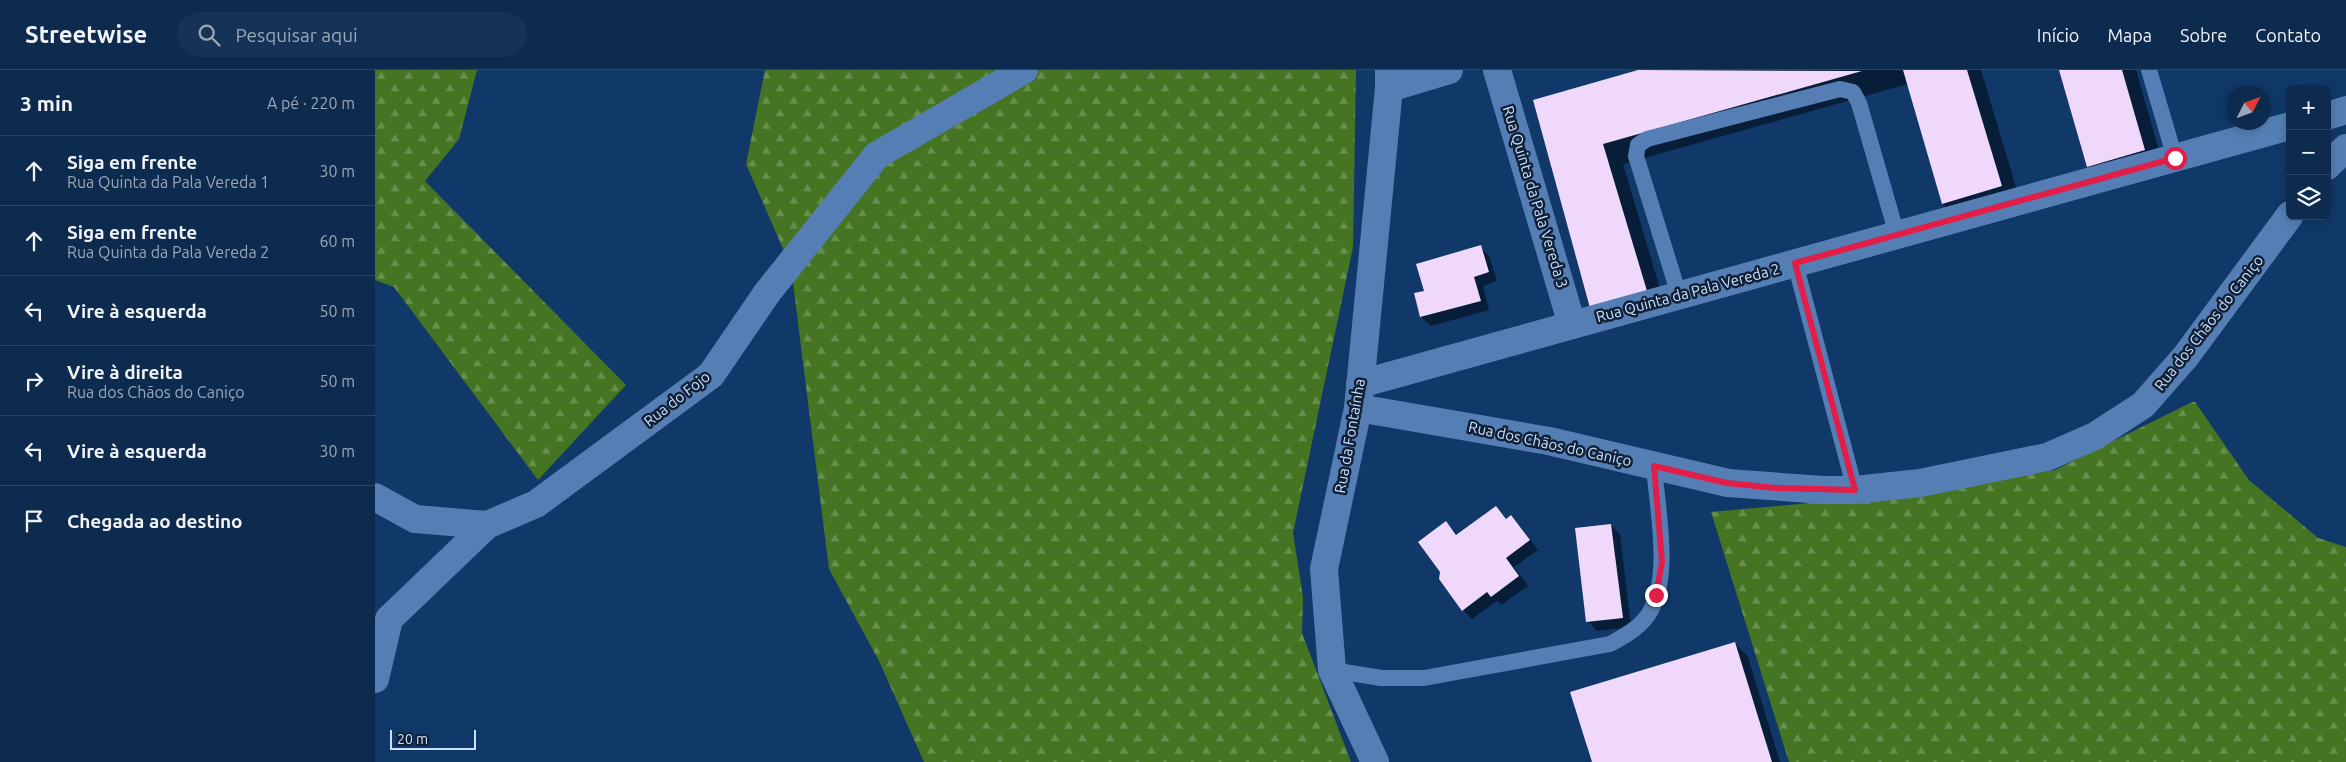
<!DOCTYPE html>
<html lang="pt">
<head>
<meta charset="utf-8">
<style>
	:root { --surface:#0c2b4f; --page:#153356; --text:#f1f3f6; --muted:#9aa7b7; --line:#2c4766 }
	body { margin:0; font-family:Ubuntu,sans-serif; background:var(--page); color:var(--text) }
	.controls { position:absolute; right:15px; top:15px; display:grid; overflow:hidden; border-radius:8px; box-shadow:0 2px 12px #0003 }
	.controls button { width:45px; height:45px; display:grid; place-items:center; padding:0; border:0; border-bottom:1px solid var(--line); background:var(--surface); color:var(--text); font:25px sans-serif }
	.compass { position:absolute; left:1851px; top:15px; width:45px; height:45px; border-radius:50%; background:var(--surface); box-shadow:0 2px 12px #0003; rotate:48deg }
	.scale { position:absolute; left:15px; bottom:12px; width:86px; box-sizing:border-box; padding-left:5px; border:2px solid #cbe2ff; border-top:0; font-size:14px; line-height:18px; white-space:nowrap; color:#cbe2ff; -webkit-text-stroke:4px #102137; paint-order:stroke }
	.stop { position:absolute; width:15px; height:15px; margin:-11px; border:4px solid #e11d48; border-radius:50%; background:#fff }
	.stop.end { background:#e11d48; border-color:#fff; box-shadow:0 1px 5px #0008 }
	.list { margin:0; padding:0; list-style:none }
	h2 { display:flex; justify-content:space-between; align-items:center; height:65px; margin:0; padding:0 20px; font-size:21px }
	h2 small { font-size:16px; font-weight:400; color:var(--muted) }
	.list li { display:grid; grid-template-columns:32px 1fr auto; gap:15px; align-items:center; box-sizing:border-box; height:70px; padding:0 20px; border-top:1px solid var(--line) }
	.list b { display:block; font-size:19px; white-space:nowrap }
	.list p { margin:0; font-size:16px; white-space:nowrap; color:var(--muted) }
	.list em { font-size:16px; font-style:normal; color:var(--muted) }
	.icon { flex:none; width:28px; height:28px; fill:none; stroke:currentColor; stroke-width:2; stroke-linecap:round; stroke-linejoin:round }
	.map { position:relative; flex:none; width:1971px; height:692px; overflow:hidden }
	header { display:flex; align-items:center; gap:30px; box-sizing:border-box; height:70px; padding:0 25px; background:var(--surface); border-bottom:1px solid var(--line) }
	header strong { font-size:24px }
	nav { display:flex; gap:28px; margin-inline-start:auto; font-size:18px }
	.search { width:350px; height:45px; background:var(--page); display:flex; align-items:center; gap:12px; box-sizing:border-box; padding:0 18px; border-radius:28px; color:var(--muted); font-size:19px }
	main { display:flex }
	aside { flex:1; background:var(--surface) }
	.map>svg:first-child { display:block }
	.forest { fill:url(#forest-firs) }
	.shadow { fill:#0007 }
	.building { fill:#efd8f9 }
	.lines { fill:none; stroke-linecap:round; stroke-linejoin:round }
	.lane { stroke:#557fb4; stroke-width:16 }
	.street { stroke:#557fb4; stroke-width:28 }
	.route { stroke:#e11d48; stroke-width:6 }
	.labels { text-anchor:middle; stroke-width:5; stroke-linejoin:round; paint-order:stroke }
	.street-label { font-size:15px; fill:#cbe2ff; stroke:#102137 }
</style>
</head>
<body>
<header>
<strong>Streetwise</strong>
<div class="search"><svg class="icon" aria-label="search" viewBox="0 0 24 24"><circle cx="10" cy="10" r="6"/><path d="M15 15l6 6"/></svg>Pesquisar aqui</div>
<nav><a>Início</a><a>Mapa</a><a>Sobre</a><a>Contato</a></nav>
</header>
<main>
<aside>
<h2>3 min<small>A pé · 220 m</small></h2>
<ul class="list">
<li><svg class="icon" aria-label="ahead" viewBox="0 0 24 24"><path d="M12 20V5M6 11l6-6 6 6"/></svg><div><b>Siga em frente</b><p>Rua Quinta da Pala Vereda 1</p></div><em>30 m</em></li>
<li><svg class="icon" aria-label="ahead" viewBox="0 0 24 24"><path d="M12 20V5M6 11l6-6 6 6"/></svg><div><b>Siga em frente</b><p>Rua Quinta da Pala Vereda 2</p></div><em>60 m</em></li>
<li><svg class="icon" aria-label="left" viewBox="0 0 24 24"><path d="M17 20v-9H6M10 6l-5 5 5 5"/></svg><div><b>Vire à esquerda</b></div><em>50 m</em></li>
<li><svg class="icon" aria-label="right" viewBox="0 0 24 24"><path d="M7 20v-9h11M14 6l5 5-5 5"/></svg><div><b>Vire à direita</b><p>Rua dos Chãos do Caniço</p></div><em>50 m</em></li>
<li><svg class="icon" aria-label="left" viewBox="0 0 24 24"><path d="M17 20v-9H6M10 6l-5 5 5 5"/></svg><div><b>Vire à esquerda</b></div><em>30 m</em></li>
<li><svg class="icon" aria-label="arrive" viewBox="0 0 24 24"><path d="M6 21V4h12l-3 4 3 4H6"/></svg><div><b>Chegada ao destino</b></div></li>
</ul>
</aside>
<div class="map">
<svg width="1971" height="692" viewBox="0 0 1971 692">
	<defs>
		<pattern id="forest-firs" width="22" height="20" patternUnits="userSpaceOnUse" patternTransform="scale(1.25)"><rect width="22" height="20" fill="#457522"/><path d="M5 1l3.5 6h-7zM16 11l3.5 6h-7z" fill="#678f4e"/></pattern>
	</defs>
	<rect width="100%" height="100%" fill="#103969"/>
	<!-- forest -->
	<g class="forest">
		<polygon points="0,0 102,0 84,69 50,111 251,315 163,410 19,217 0,210"/>
		<polygon points="390,0 981,0 978,177 918,463 928,527 927,563 976,692 549,692 504,591 454,499 416,197 371,94"/>
		<polygon points="1817,332 1820,332 1874,410 1943,468 1971,477 1971,692 1414,692 1336,442 1491,428 1680,400"/>
	</g>
	<!-- shadow -->
	<g class="shadow">
		<polygon points="1268,0 1606,0 1647,137 1589,155 1568,134 1533,14 1248,94 1292,242 1238,258 1217,238 1160,31"/>
		<polygon points="1686,0 1761,0 1790,101 1734,117 1713,96"/>
		<polygon points="1105,177 1114,186 1122,211 1108,216 1114,240 1056,256 1046,247 1051,222"/>
		<polygon points="1121,437 1132,450 1136,447 1145,456 1163,480 1139,497 1153,516 1126,535 1122,531 1097,549 1088,540 1071,452 1083,465"/>
		<polygon points="1236,455 1245,464 1256,557 1222,561 1213,551"/>
		<polygon points="1360,573 1373,587 1405,692 1218,692"/>
	</g>
	<!-- building -->
	<g class="building">
		<polygon points="1263,0 1487,1 1228,74 1272,221 1215,238 1158,30"/>
		<polygon points="1528,0 1592,0 1627,116 1567,134"/>
		<polygon points="1684,0 1747,0 1770,80 1712,97"/>
		<polygon points="1106,175 1114,202 1099,207 1106,231 1045,247 1039,223 1049,221 1041,194"/>
		<polygon points="1121,436 1131,449 1136,445 1155,470 1131,488 1144,506 1116,527 1112,522 1087,541 1064,509 1065,502 1043,472 1071,451 1081,465"/>
		<polygon points="1236,454 1248,548 1211,552 1200,458"/>
		<polygon points="1360,572 1397,692 1217,692 1195,622"/>
	</g>
	<g class="lines">
		<!-- lane -->
		<g class="lane">
			<polyline points="1774,0 1800,88"/>
			<polyline points="1420,193 1480,420"/>
			<polyline points="1304,225 1261,86 1263,75 1272,69 1465,19 1478,22 1484,33 1522,165"/>
			<path d="M957 600 1006 608H1049L1235 574C1250 566 1268 556 1276 540 1296 502 1282 438 1279 396"/>
		</g>
		<!-- street -->
		<g class="street">
			<polyline points="1122,0 1197,255"/>
			<polyline points="1014,18 1074,0"/>
			<polyline points="1952,46 1971,40"/>
			<polyline points="1952,96 1971,78"/>
			<polyline points="985,314 1915,56"/>
			<polyline points="983,338 1174,371 1353,413 1448,420 1480,420 1545,413 1672,387 1720,366 1768,335 1811,286 1915,145"/>
			<polyline points="0,427 40,449 112,455"/>
			<polyline points="0,609 14,549 112,455 161,434 336,305 392,223 502,85 649,0"/>
			<polyline points="1000,692 957,600 949,499 983,338 1014,18 1014,0"/>
		</g>
	</g>
	<g class="lines">
		<!-- route -->
		<polyline class="route" points="1281,525 1287,492 1279,396 1352,413 1401,418 1480,420 1420,193 1800,88"/>
	</g>
	<g class="labels">
		<!-- street labels -->
		<g class="street-label">
			<text transform="translate(1160 127) rotate(73)" y="5">Rua Quinta da Pala Vereda 3</text>
			<text transform="translate(1313 223) rotate(-15)" y="5">Rua Quinta da Pala Vereda 2</text>
			<text transform="translate(1834 253) rotate(-52)" y="5">Rua dos Chãos do Caniço</text>
			<text transform="translate(302 329) rotate(-38)" y="5">Rua do Fojo</text>
			<text transform="translate(975 366) rotate(-80)" y="5">Rua da Fontaínha</text>
			<text transform="translate(1175 374) rotate(12)" y="5">Rua dos Chãos do Caniço</text>
		</g>
	</g>
</svg>
<div class="controls">
<button>+</button>
<button>−</button>
<button><svg class="icon" aria-label="layers" viewBox="0 0 24 24"><path d="M12 4l9 5-9 5-9-5zM3 14l9 5 9-5"/></svg></button>
</div>
<svg class="compass" viewBox="-18 -18 36 36"><path d="M0-13l5 13h-10z" fill="#e53935"/><path d="M0 13l5-13h-10z" fill="#9aa7b7"/></svg>
<div class="scale">20 m</div>
<div class="stop" style="left:1800px;top:88px"></div>
<div class="stop end" style="left:1281px;top:525px"></div>
</div>
</main>
</body>
</html>
